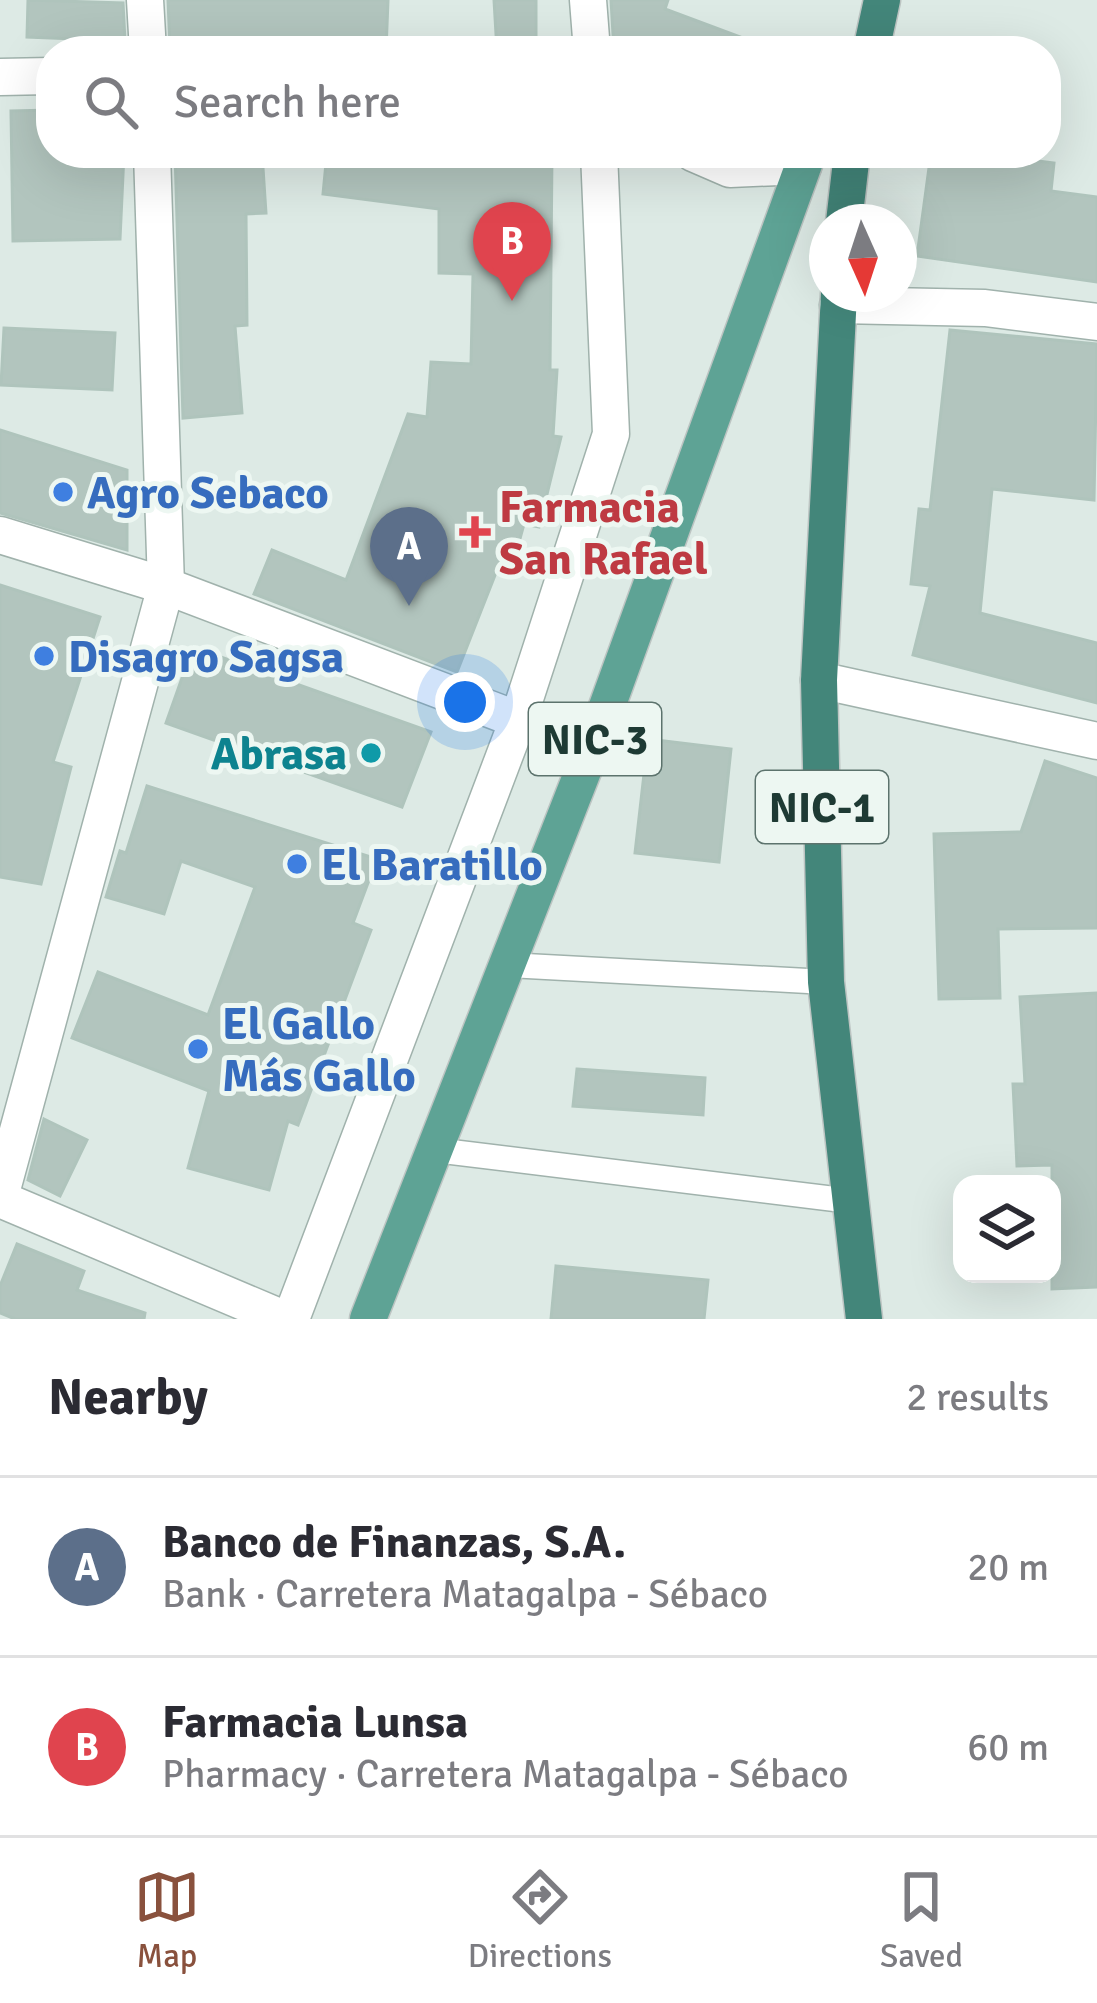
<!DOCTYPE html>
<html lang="en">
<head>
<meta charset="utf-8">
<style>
	:root { --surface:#fff; --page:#f7f7f7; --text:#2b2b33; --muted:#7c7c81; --line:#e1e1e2; --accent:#89513d }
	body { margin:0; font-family:Signika,sans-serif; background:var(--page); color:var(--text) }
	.controls { position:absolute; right:36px; bottom:36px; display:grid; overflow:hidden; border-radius:24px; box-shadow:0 12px 48px #0002 }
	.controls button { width:108px; height:108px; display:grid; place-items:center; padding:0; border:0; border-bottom:3px solid var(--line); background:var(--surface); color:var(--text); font:60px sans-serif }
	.compass { position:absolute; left:809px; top:204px; width:108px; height:108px; border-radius:50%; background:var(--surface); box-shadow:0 12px 48px #0002; rotate:177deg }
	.you { position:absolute; left:465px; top:702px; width:42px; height:42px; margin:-30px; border:9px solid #fff; border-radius:50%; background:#1a73e8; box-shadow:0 0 0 18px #1a73e833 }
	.badge { display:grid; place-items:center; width:78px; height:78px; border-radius:50%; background:var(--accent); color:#fff; font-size:39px; font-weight:700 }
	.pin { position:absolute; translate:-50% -99px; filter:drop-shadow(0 3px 6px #0008) }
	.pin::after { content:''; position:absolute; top:63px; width:42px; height:36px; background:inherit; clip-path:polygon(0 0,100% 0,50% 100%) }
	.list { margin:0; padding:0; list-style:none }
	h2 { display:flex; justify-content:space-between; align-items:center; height:156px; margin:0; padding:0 48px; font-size:51px }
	h2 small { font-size:39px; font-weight:400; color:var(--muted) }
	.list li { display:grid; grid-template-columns:78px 1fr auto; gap:36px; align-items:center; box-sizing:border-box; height:180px; padding:0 48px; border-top:3px solid var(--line) }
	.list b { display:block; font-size:45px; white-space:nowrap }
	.list p { margin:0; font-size:39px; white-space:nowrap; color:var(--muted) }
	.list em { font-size:39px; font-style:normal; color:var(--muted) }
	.icon { flex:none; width:66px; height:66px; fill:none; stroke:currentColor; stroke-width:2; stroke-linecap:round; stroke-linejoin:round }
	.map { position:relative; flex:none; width:1097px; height:1319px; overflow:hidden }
	.search { position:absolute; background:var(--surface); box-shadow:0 12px 48px #0002; left:36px; right:36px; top:36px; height:132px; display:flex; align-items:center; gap:30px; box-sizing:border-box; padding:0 42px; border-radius:48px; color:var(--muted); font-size:45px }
	.sheet { height:516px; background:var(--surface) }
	nav { display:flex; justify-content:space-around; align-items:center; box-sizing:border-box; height:168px; border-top:3px solid var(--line); background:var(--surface); font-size:33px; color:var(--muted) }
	nav a { display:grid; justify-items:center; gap:6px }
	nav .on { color:var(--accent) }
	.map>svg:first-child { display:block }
	.building { fill:#b2c5be; stroke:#afc4bc; stroke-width:3 }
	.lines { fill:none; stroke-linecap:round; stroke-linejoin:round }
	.service-casing { stroke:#a0b2ac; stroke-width:27 }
	.minor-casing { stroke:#a0b2ac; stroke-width:39 }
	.primary-casing { stroke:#bcc4c2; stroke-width:39 }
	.trunk-casing { stroke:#bcc4c2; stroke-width:39 }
	.service { stroke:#fff; stroke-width:24 }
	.minor { stroke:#fff; stroke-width:36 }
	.primary { stroke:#5ea395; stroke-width:36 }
	.trunk { stroke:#43867a; stroke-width:36 }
	.shop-dot { fill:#3f7fe0; stroke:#edf7f2; stroke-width:4.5 }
	.health-dot { fill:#e0444e; stroke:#edf7f2; stroke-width:4.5 }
	.culture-dot { fill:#0f9aa8; stroke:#edf7f2; stroke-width:4.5 }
	.labels { text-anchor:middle; stroke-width:10; stroke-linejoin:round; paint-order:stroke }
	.shield { fill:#edf7f2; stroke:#5c736d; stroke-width:3 }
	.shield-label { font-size:42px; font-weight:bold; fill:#1e3a34 }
	.shop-label { font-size:45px; font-weight:bold; fill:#366cbe; stroke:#edf7f2; text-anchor:start }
	.health-label { font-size:45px; font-weight:bold; fill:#be3a42; stroke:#edf7f2; text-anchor:start }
	.culture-label { font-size:45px; font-weight:bold; fill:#0d838f; stroke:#edf7f2; text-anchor:end }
</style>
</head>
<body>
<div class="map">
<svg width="1097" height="1319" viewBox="0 0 1097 1319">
	<rect width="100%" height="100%" fill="#ddeae5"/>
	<!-- building -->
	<g class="building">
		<polygon points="28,0 123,3 125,41 27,37"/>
		<polygon points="168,0 388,0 386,51 170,48"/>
		<polygon points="494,0 536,0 536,51 497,51"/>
		<polygon points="611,0 668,0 665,9 767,47 766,51 614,51"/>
		<polygon points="51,110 51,153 124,153 120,239 13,241 11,111"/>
		<polygon points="175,153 262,153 266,213 246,214 247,325 235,326 242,413 183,418"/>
		<polygon points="327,153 552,153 550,370 557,370 553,436 561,437 539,527 524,524 513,564 501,560 457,672 254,594 272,550 346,580 408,414 427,417 431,362 471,364 473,274 439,273 439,209 323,194"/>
		<polygon points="931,153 1040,153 1038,161 1054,163 1051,191 1097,197 1097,282 917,256"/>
		<polygon points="4,328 115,333 112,390 1,385"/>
		<polygon points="950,330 1097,344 1094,500 992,489 980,613 1097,643 1097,703 913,655 930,586 911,584 919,509 930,510"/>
		<polygon points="0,430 127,470 127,550 0,513"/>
		<polygon points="0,585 100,617 53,762 71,767 41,884 0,877"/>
		<polygon points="193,647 431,732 402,807 166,723"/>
		<polygon points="648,739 731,749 719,862 635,853"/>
		<polygon points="1045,761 1097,778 1097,928 998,929 1000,998 939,999 934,834 1021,832"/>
		<polygon points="147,786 377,859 353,923 371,930 298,1125 288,1121 269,1190 188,1168 209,1091 72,1038 98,972 208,1015 255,887 181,861 164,914 106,897 120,851 126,853"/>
		<polygon points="1097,993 1097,1287 1052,1289 1052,1165 1017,1166 1013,1084 1025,1084 1020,997"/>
		<polygon points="577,1069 705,1078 703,1115 573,1106"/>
		<polygon points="44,1119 87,1140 60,1196 28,1180"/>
		<polygon points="17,1244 84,1271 77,1290 145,1313 144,1319 15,1319 0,1313 0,1286"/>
		<polygon points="556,1266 708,1280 704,1319 551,1319"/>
	</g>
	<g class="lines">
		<defs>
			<g id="service">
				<polyline points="507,965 826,982"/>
				<polyline points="435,1150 851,1201"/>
			</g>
			<g id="minor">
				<polyline points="145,0 148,51"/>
				<polyline points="588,0 592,51"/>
				<polyline points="0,77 51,76"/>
				<polyline points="693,153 730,169 803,166"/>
				<polyline points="838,305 985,308 1097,322"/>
				<polyline points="0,535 166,586 592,748"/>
				<polyline points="819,680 1097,741"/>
				<polyline points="0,1197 166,586 152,153"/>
				<polyline points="0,1199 284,1319"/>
				<polyline points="291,1319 518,720 611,434 599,153"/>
			</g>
			<polyline id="primary" points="368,1319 592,748 808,153"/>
			<g id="trunk">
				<polyline points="871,51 882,0"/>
				<polyline points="844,222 852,153"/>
				<polyline points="839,294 819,680 826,982 864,1319"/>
			</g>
		</defs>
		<!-- service casing -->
		<use href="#service" class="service-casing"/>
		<!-- minor casing -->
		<use href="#minor" class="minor-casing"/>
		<!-- primary casing -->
		<use href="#primary" class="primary-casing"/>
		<!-- trunk casing -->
		<use href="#trunk" class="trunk-casing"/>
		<!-- service -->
		<use href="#service" class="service"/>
		<!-- minor -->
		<use href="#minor" class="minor"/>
		<!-- primary -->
		<use href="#primary" class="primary"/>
		<!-- trunk -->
		<use href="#trunk" class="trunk"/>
	</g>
	<!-- markers -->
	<g class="shop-dot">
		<circle cx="63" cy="492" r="12"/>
		<circle cx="44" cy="656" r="12"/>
		<circle cx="297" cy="864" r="12"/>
		<circle cx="198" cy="1049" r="12"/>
	</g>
	<path class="health-dot" d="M469 514h12v12h12v12h-12v12h-12v-12h-12v-12h12z"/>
	<circle class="culture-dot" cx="371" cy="753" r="12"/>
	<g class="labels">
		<!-- shield labels -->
		<g class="shield">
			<rect x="529" y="703" width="132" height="72" rx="9"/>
			<rect x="756" y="771" width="132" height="72" rx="9"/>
		</g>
		<g class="shield-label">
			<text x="595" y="754">NIC-3</text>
			<text x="822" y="822">NIC-1</text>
		</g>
		<!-- shop labels -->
		<g class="shop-label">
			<text x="87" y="508">Agro Sebaco</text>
			<text x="68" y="672">Disagro Sagsa</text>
			<text x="321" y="880">El Baratillo</text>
			<text x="222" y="1039">El Gallo<tspan x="222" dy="52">Más Gallo</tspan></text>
		</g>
		<!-- health labels -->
		<g class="health-label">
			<text x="499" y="522">Farmacia<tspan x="499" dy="52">San Rafael</tspan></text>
		</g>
		<!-- culture labels -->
		<g class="culture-label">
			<text x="347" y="769">Abrasa</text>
		</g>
	</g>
</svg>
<div class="controls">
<button><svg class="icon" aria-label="layers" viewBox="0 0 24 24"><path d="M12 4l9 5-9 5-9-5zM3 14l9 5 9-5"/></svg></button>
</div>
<svg class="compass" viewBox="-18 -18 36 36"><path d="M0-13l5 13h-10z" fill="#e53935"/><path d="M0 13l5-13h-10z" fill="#7c7c81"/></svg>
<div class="you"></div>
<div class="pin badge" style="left:409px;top:606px;background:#5c6f8a">A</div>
<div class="pin badge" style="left:512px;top:301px;background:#e0444e">B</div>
<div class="search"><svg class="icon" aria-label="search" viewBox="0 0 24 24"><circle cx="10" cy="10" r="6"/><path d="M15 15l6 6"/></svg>Search here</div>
</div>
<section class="sheet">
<h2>Nearby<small>2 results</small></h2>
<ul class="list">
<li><span class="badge" style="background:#5c6f8a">A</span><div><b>Banco de Finanzas, S.A.</b><p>Bank · Carretera Matagalpa - Sébaco</p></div><em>20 m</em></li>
<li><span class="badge" style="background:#e0444e">B</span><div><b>Farmacia Lunsa</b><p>Pharmacy · Carretera Matagalpa - Sébaco</p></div><em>60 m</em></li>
</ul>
</section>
<nav>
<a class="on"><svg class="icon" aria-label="map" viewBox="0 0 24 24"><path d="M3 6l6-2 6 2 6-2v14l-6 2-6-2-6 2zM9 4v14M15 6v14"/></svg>Map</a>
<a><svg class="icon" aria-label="directions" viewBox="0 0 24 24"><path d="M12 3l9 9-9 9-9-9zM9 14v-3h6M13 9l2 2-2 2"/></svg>Directions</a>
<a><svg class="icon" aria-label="saved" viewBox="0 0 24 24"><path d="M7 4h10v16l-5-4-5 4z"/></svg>Saved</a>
</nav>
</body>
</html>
